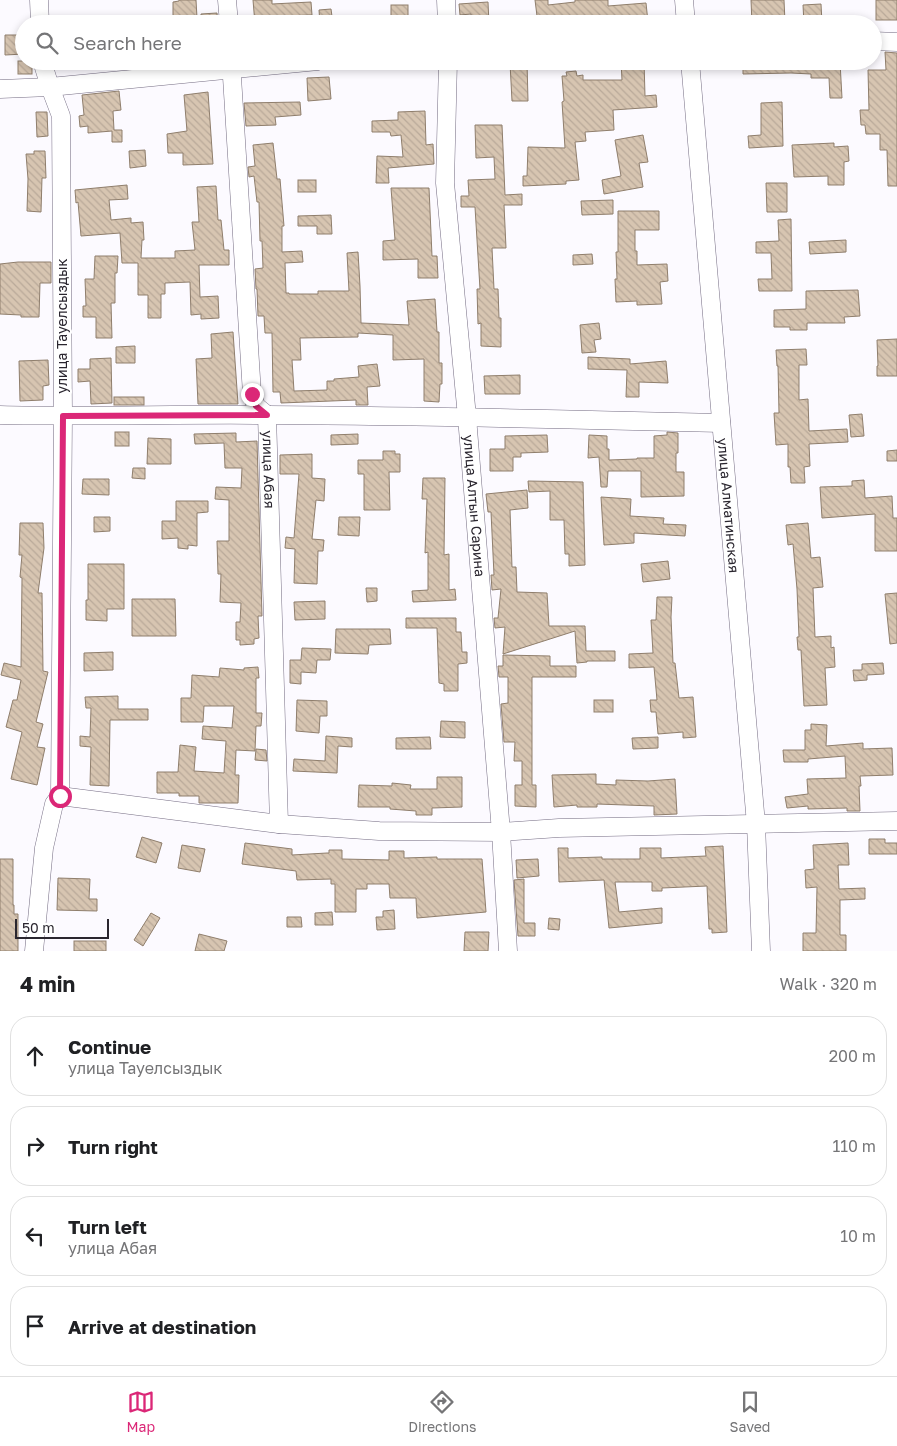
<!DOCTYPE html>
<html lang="en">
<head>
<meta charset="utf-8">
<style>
	:root { --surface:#fff; --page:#f6f6f6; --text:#202124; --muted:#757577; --line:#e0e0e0; --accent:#db2777 }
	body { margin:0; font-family:"Golos Text",sans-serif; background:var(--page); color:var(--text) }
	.scale { position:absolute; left:15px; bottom:12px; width:94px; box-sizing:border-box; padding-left:5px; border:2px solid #2a262f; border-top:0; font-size:14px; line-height:18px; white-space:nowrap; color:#2a262f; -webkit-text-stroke:4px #fff; paint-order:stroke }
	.stop { position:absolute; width:15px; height:15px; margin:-11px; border:4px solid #db2777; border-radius:50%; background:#fff }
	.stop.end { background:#db2777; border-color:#fff; box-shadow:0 1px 5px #0008 }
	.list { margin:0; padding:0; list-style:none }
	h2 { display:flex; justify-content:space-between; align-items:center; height:65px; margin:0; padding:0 20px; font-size:21px }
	h2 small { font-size:16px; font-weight:400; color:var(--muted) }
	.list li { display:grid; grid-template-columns:32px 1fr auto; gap:15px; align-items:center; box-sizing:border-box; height:80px; margin:0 10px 10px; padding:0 10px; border:1px solid var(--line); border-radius:20px }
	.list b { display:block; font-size:19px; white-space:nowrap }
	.list p { margin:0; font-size:16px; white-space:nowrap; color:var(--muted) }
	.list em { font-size:16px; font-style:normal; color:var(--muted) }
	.icon { flex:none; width:28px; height:28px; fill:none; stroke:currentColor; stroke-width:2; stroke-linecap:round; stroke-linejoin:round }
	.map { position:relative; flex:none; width:897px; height:951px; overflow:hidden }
	.search { position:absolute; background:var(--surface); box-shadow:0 2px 8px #0003; left:15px; right:15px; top:15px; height:55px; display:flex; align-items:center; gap:12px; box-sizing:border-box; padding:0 18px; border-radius:28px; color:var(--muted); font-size:19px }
	.sheet { height:425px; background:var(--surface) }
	nav { display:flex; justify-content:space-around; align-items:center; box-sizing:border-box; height:70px; border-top:1px solid var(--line); background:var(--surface); font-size:14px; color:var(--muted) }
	nav a { display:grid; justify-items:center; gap:2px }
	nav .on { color:var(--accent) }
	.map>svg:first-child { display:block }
	.building { fill:url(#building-back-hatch); stroke:#8f7e6c }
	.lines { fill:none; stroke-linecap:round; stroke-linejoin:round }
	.minor-casing { stroke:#756d83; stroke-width:19 }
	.minor { stroke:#fff; stroke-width:18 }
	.route { stroke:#db2777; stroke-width:6 }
	.labels { text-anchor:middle; stroke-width:4; stroke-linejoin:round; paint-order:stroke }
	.street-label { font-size:14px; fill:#2a262f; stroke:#fff }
</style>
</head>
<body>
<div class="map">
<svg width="897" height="951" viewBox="0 0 897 951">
	<defs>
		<pattern id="building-back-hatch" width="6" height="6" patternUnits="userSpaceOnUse" patternTransform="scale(1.25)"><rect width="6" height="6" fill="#d7c5b1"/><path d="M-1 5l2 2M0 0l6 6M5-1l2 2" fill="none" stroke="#b9a999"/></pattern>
	</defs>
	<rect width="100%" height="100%" fill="#fcfaff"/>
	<!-- building -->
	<g class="building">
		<polygon points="179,0 196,0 197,18 173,19 173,2 179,1"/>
		<polygon points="253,0 272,0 272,4 311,2 312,15 284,16 285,24 255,24"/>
		<polygon points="535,0 548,0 548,5 575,2 575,0 608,0 608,6 646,3 648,22 597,24 596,20 565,24 538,24"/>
		<polygon points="751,0 784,0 785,22 752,24"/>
		<rect x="876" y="0" width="21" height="20"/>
		<polygon points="488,2 489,24 471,24 471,14 460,15 459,4"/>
		<polygon points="821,4 822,23 804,24 803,5"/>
		<rect x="391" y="5" width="17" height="11"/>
		<polygon points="331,9 333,24 320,24 319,10"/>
		<polygon points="217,13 218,24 201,24 201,14"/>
		<polygon points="5,35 24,35 24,54 5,55"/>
		<polygon points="885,52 897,53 897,186 888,186 887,150 880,150 880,134 866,134 865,125 861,125 860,110 869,110 868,70 886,70"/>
		<rect x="18" y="61" width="14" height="13"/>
		<polygon points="621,61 644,61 645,96 656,95 657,107 613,110 614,130 585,132 586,141 575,142 579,180 566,181 566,184 523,186 523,176 527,176 528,147 565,148 562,102 564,101 562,76 567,76 566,72 576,71 577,76 583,75 583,80 622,80"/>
		<polygon points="743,61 807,61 807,64 829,64 829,62 840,62 842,98 830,98 829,78 811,78 811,74 791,73 743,74"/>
		<polygon points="527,62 528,101 512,101 510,63"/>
		<polygon points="329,77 331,99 308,101 307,78"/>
		<polygon points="119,91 121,110 113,111 114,130 122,130 122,142 112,142 112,131 88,133 88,126 80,127 79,116 84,115 82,95"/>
		<polygon points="208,92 213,164 183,165 183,153 168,153 167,134 187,131 184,95"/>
		<polygon points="300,102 301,115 275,117 276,125 246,126 244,103"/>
		<polygon points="782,102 783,146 749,148 748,136 761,135 761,103"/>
		<polygon points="425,111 426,145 433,144 434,164 388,168 389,183 376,183 377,156 403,157 401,135 391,136 390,132 372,132 372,121 398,120 398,112"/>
		<polygon points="36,112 47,112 48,136 37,137"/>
		<polygon points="475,125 502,125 505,195 522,194 522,205 504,205 506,248 492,248 494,289 498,289 499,318 501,318 501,347 481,346 481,323 478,324 477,289 480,289 475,207 461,207 461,196 469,196 468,180 495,179 494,157 476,158"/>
		<polygon points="643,135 648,162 639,163 643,187 604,194 602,180 621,176 615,140"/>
		<polygon points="273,143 277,179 280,179 284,226 282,226 282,252 302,251 303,262 285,263 286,293 289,293 289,294 318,294 318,291 349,291 347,253 358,252 360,286 361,323 409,325 407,301 435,299 437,332 439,332 439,363 442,363 442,384 440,384 439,402 424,401 424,359 393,360 393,335 358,333 358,337 300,338 301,360 292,360 294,391 327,390 327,381 334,381 334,379 359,377 358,366 377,364 380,386 367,387 368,405 356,405 356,400 281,403 280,392 273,392 272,333 265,333 264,316 258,316 257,289 256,289 255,269 263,268 262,241 260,241 259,202 257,202 254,176 249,177 248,167 255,166 253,145"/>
		<polygon points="834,143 834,147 848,146 849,161 844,162 844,185 828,185 828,176 794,177 792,145"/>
		<polygon points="145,150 146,166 130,168 129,151"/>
		<polygon points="34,151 45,151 46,178 42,178 41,212 27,211 28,179 26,154 34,154"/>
		<rect x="298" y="180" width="18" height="12"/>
		<polygon points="766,183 787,183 787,212 767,212"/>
		<polygon points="127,185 128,199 109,200 111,220 131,218 131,223 143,222 144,240 142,240 141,258 175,258 175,251 195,250 192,222 199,222 197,187 216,186 218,220 221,220 224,250 229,250 229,265 199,265 200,297 218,296 219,318 201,319 201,314 191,315 190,282 165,283 165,294 161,294 161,318 148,318 148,295 138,295 138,263 122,263 120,233 81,236 78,202 76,203 75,190"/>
		<polygon points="391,188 429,188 432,256 437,256 438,278 418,278 418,259 383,260 383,241 395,240"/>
		<polygon points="613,200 613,214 582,215 581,201"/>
		<polygon points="618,211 659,211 659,230 635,230 635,251 637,251 637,265 667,264 668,281 660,282 662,304 637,305 637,301 616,302 615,279 617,279 616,252 618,252"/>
		<polygon points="331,215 332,234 317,234 317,226 298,226 298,216"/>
		<polygon points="791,219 792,291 759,291 758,279 772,279 771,253 756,253 756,242 779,241 778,220"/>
		<polygon points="846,240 846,252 810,254 809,242"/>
		<polygon points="592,254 593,264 573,265 573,255"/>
		<polygon points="95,256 118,256 117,273 115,273 115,303 111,303 112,338 96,338 96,317 83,317 83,306 86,306 85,279 94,279"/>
		<polygon points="18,262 51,262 51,283 40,283 39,317 21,317 21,315 0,314 0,264"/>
		<polygon points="858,290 860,316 844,317 845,323 807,323 807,330 790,330 790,327 774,327 774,310 806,309 806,291"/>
		<polygon points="599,323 601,339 594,340 596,352 582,353 580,325"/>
		<polygon points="233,332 238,404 198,404 196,359 212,358 211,334"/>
		<polygon points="897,339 897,376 877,376 877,366 878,366 877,340"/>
		<polygon points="135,346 135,363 116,363 116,347"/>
		<polygon points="806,349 807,365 799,365 799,400 808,399 809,431 847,429 848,442 809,444 810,466 804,467 805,483 791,483 790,467 788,467 788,444 776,445 774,413 779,413 778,366 777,366 776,350"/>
		<polygon points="588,357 630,359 630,364 666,361 668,383 639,382 639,397 626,397 627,370 588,369"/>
		<polygon points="111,358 112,403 91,404 90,381 78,382 78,369 90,369 90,359"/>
		<polygon points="48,360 49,385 43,386 43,400 20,401 19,361"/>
		<polygon points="520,375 520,394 485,394 484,376"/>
		<rect x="114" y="397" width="30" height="8"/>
		<polygon points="862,414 864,436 851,437 849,415"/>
		<rect x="115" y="432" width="14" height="14"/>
		<polygon points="667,432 678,433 678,453 676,453 676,472 684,472 684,496 641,497 641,471 608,471 607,487 601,487 599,457 588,458 589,435 607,436 607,449 609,449 609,460 637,459 637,458 654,458 654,436 667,435"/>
		<polygon points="236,433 236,442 257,441 262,616 258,616 259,638 254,639 254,644 240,645 240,640 236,640 236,622 240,622 241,603 220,602 221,574 218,574 217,541 229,541 229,500 215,499 216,487 241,488 242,468 225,468 224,443 195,444 194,434"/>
		<polygon points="358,434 358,444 331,445 331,435"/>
		<polygon points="547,435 548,452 521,453 521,457 513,457 513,471 490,471 490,449 505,449 505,436"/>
		<polygon points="148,438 171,439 171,464 147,464"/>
		<polygon points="897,450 897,461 887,461 887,451"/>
		<polygon points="383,451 395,451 395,454 400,454 400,472 389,472 390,510 364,510 364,474 358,474 358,460 383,460"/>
		<polygon points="312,454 312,478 325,479 324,501 316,500 312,539 324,540 323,551 318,551 317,584 294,583 295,549 285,548 286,537 294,538 299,474 280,474 280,455"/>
		<polygon points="133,468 145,468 145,479 132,478"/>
		<polygon points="423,478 445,478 444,555 449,554 449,590 455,589 456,600 413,602 412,591 428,590 428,552 425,553 427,499 422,499"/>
		<polygon points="83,479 109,479 109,495 82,494"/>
		<polygon points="864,480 865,498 892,496 893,518 897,518 897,551 875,551 875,514 822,518 820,487 852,486 852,481"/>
		<polygon points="528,481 583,482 585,565 569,566 569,554 565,554 564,520 550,520 550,491 529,492"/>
		<polygon points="527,490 528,508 510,510 512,567 516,567 517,592 547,593 549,626 585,626 586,651 615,651 615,661 587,661 587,662 577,663 575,631 503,654 505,627 495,628 494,618 498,618 501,589 492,590 491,575 494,575 491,512 488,512 486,494"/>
		<polygon points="601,497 631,499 630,516 664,518 663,524 686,525 685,536 634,533 634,543 604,545"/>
		<polygon points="176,501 208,501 208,512 197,513 197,546 188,545 188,549 178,548 178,538 162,539 162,521 176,521"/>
		<polygon points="94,517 110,517 110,531 94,532"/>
		<polygon points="339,517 360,517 359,536 338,535"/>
		<polygon points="20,523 43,523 44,548 38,593 42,593 43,671 48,672 36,722 43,724 37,747 45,748 37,785 11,779 22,732 6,727 13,700 17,700 21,680 1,675 4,663 21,667 22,578 20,577 22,555 19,555"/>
		<polygon points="808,523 811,558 820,557 823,587 813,588 815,637 831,636 831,648 834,647 835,667 825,668 827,705 804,706 801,650 798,650 797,637 799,637 797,589 793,544 788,545 786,525"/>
		<polygon points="668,561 670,579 643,582 641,564"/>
		<polygon points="88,564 124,564 124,609 107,609 107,621 86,620 86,600 88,600"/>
		<polygon points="366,588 377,588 377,601 367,602"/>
		<polygon points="897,593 897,643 890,644 885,594"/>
		<polygon points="657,597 672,597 671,617 673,663 675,663 679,698 693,697 696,737 683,738 683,732 658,734 656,712 651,712 650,700 657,700 654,667 629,668 629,654 653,653 651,620 656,620"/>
		<polygon points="132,599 175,599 176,636 132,636"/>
		<polygon points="325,601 325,619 295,620 294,602"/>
		<polygon points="406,618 456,618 456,632 461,632 462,652 467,652 467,663 458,664 458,691 444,691 444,684 439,683 437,628 406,628"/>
		<polygon points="336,629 390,629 391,644 369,645 368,654 335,653"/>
		<polygon points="302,648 331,649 330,660 317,660 316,673 301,672 301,684 290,683 290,660 301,660"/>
		<polygon points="113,652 113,670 84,671 84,653"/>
		<polygon points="503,655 550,656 550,666 576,666 576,677 532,677 532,785 536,785 536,807 515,806 515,785 522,785 522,761 514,761 515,742 504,742 501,704 508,703 508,677 499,677 498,666 503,666"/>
		<polygon points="883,663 884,674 867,675 867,680 854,681 853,670 862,670 862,664"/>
		<polygon points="258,667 259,678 256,678 256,713 262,713 261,726 256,726 255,751 236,750 235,775 239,775 238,803 199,803 199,796 179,796 179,793 157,793 157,772 178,772 180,745 196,747 194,771 224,773 226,741 202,739 203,726 232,728 234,706 204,706 203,722 181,722 181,698 191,698 192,675 219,677 220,668 244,670 244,668"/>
		<polygon points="118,696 118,709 148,709 148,720 110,720 109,786 90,785 91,747 80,746 80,736 90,737 91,708 86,708 85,697"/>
		<polygon points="297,700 327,701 327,716 320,716 319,733 296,731"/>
		<rect x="594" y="700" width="19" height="12"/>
		<polygon points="441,721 465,722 465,738 440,737"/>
		<polygon points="811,724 827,725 826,746 863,743 863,749 892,748 893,775 860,776 861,786 859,786 860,811 847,811 847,808 808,809 808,806 787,808 785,797 808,794 807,779 846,778 845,756 808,759 808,762 784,762 783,750 805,750 805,730 811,730"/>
		<polygon points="326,736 352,738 352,747 338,746 337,773 293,771 294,759 325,761"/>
		<polygon points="430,737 431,749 396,749 396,738"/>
		<polygon points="658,737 658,748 633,749 632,738"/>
		<polygon points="256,749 266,750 267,761 255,760"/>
		<polygon points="596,774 596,784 616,785 616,780 648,781 675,779 677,814 654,815 654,806 597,804 597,807 577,807 577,805 554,807 552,775"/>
		<polygon points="437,777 462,777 462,807 432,808 432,815 416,815 416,811 390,809 390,807 358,807 359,785 392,786 392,783 411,785 410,789 437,789"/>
		<polygon points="142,837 162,843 156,863 136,857"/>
		<polygon points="869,839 885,839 885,843 897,843 897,854 869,854"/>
		<polygon points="245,843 292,849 292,855 327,853 329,853 329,850 342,850 342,859 389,860 389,851 404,851 404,858 437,857 437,859 482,859 486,912 417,918 416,898 390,898 389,884 367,884 367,889 356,889 356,912 335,912 335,884 331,884 331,879 297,880 296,871 242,864"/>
		<polygon points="848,843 849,865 838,865 839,889 865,888 865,899 840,900 840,935 846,935 846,951 803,951 803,933 816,933 817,887 806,888 805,870 814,869 813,845"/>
		<polygon points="182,845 205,849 200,872 178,868"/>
		<polygon points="723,846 727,932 712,933 712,929 709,929 707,886 662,888 662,891 652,891 652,882 615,882 619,912 662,908 662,923 609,928 604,880 559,882 558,848 568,848 568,858 602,857 602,859 640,859 640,848 661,848 661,858 706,856 705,847"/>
		<polygon points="0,859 13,859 13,905 14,905 14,914 18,914 18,951 0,951"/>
		<polygon points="538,859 539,876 517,878 516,860"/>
		<polygon points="58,878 90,879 89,899 97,899 97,911 57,910"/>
		<polygon points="524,879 524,923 535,923 535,936 518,936 514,880"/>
		<polygon points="394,910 395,929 377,930 376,917 383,917 383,911"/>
		<polygon points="332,912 333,925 315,925 315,913"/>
		<polygon points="151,913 160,918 143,946 134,940"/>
		<polygon points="287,917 301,917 302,927 287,927"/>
		<polygon points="549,918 560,919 559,930 548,929"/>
		<polygon points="465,932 489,932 488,951 464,951"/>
		<polygon points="199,934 227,941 224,951 195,951"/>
		<rect x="74" y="941" width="32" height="10"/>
	</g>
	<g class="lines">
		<defs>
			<g id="minor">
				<polyline points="39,0 40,24"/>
				<polyline points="227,0 229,24"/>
				<polyline points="446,0 447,24"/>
				<polyline points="684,0 686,24"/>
				<polyline points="873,41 897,42"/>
				<path id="s1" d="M231 61 252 394 256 406 267 415 279 824"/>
				<path id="s2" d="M448 61 445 183 467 417 501 832 508 951"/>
				<path id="s3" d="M690 61 756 824 761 951"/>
				<polyline points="0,89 50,87 318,61"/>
				<path d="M0 415C89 417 179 414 268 415 419 416 570 419 721 423"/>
				<polyline points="60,796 279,824 379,831 501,832 559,828 897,821"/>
				<polyline points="34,951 44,848 54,804 60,796 63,416 61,116 50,87 42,61"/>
			</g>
		</defs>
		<!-- minor casing -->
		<use href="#minor" class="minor-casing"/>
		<!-- minor -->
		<use href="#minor" class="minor"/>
	</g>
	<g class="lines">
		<!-- route -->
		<polyline class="route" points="60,796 63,416 267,415 256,406 252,394"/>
	</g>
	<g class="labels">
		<!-- street labels -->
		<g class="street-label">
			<text transform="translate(62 326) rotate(-90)" y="5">улица Тауелсыздык</text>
			<text dy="5" stroke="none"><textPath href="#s1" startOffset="415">улица Абая</textPath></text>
			<text dy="5" stroke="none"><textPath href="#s2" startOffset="446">улица Алтын Сарина</textPath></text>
			<text dy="5" stroke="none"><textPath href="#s3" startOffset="446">улица Алматинская</textPath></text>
		</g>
	</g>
</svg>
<div class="scale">50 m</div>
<div class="stop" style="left:60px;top:796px"></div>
<div class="stop end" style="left:252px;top:394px"></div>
<div class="search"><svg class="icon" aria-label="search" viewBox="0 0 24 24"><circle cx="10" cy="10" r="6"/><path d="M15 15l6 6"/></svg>Search here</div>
</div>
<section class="sheet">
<h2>4 min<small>Walk · 320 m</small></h2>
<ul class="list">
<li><svg class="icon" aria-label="ahead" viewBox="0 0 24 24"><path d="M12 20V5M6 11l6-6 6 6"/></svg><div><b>Continue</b><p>улица Тауелсыздык</p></div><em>200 m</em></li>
<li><svg class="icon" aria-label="right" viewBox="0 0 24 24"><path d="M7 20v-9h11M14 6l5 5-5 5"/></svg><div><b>Turn right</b></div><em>110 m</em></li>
<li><svg class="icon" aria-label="left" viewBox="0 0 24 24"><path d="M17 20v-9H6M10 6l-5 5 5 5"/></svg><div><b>Turn left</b><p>улица Абая</p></div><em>10 m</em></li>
<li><svg class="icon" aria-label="arrive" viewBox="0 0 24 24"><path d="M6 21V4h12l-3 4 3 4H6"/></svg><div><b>Arrive at destination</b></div></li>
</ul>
</section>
<nav>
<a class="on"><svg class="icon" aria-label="map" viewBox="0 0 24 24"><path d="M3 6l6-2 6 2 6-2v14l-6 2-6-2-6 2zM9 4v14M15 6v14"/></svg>Map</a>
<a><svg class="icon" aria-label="directions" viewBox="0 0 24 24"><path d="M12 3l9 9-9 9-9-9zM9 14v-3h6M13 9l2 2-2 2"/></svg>Directions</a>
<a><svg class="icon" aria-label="saved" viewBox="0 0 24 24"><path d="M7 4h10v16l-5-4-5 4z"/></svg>Saved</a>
</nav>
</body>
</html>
